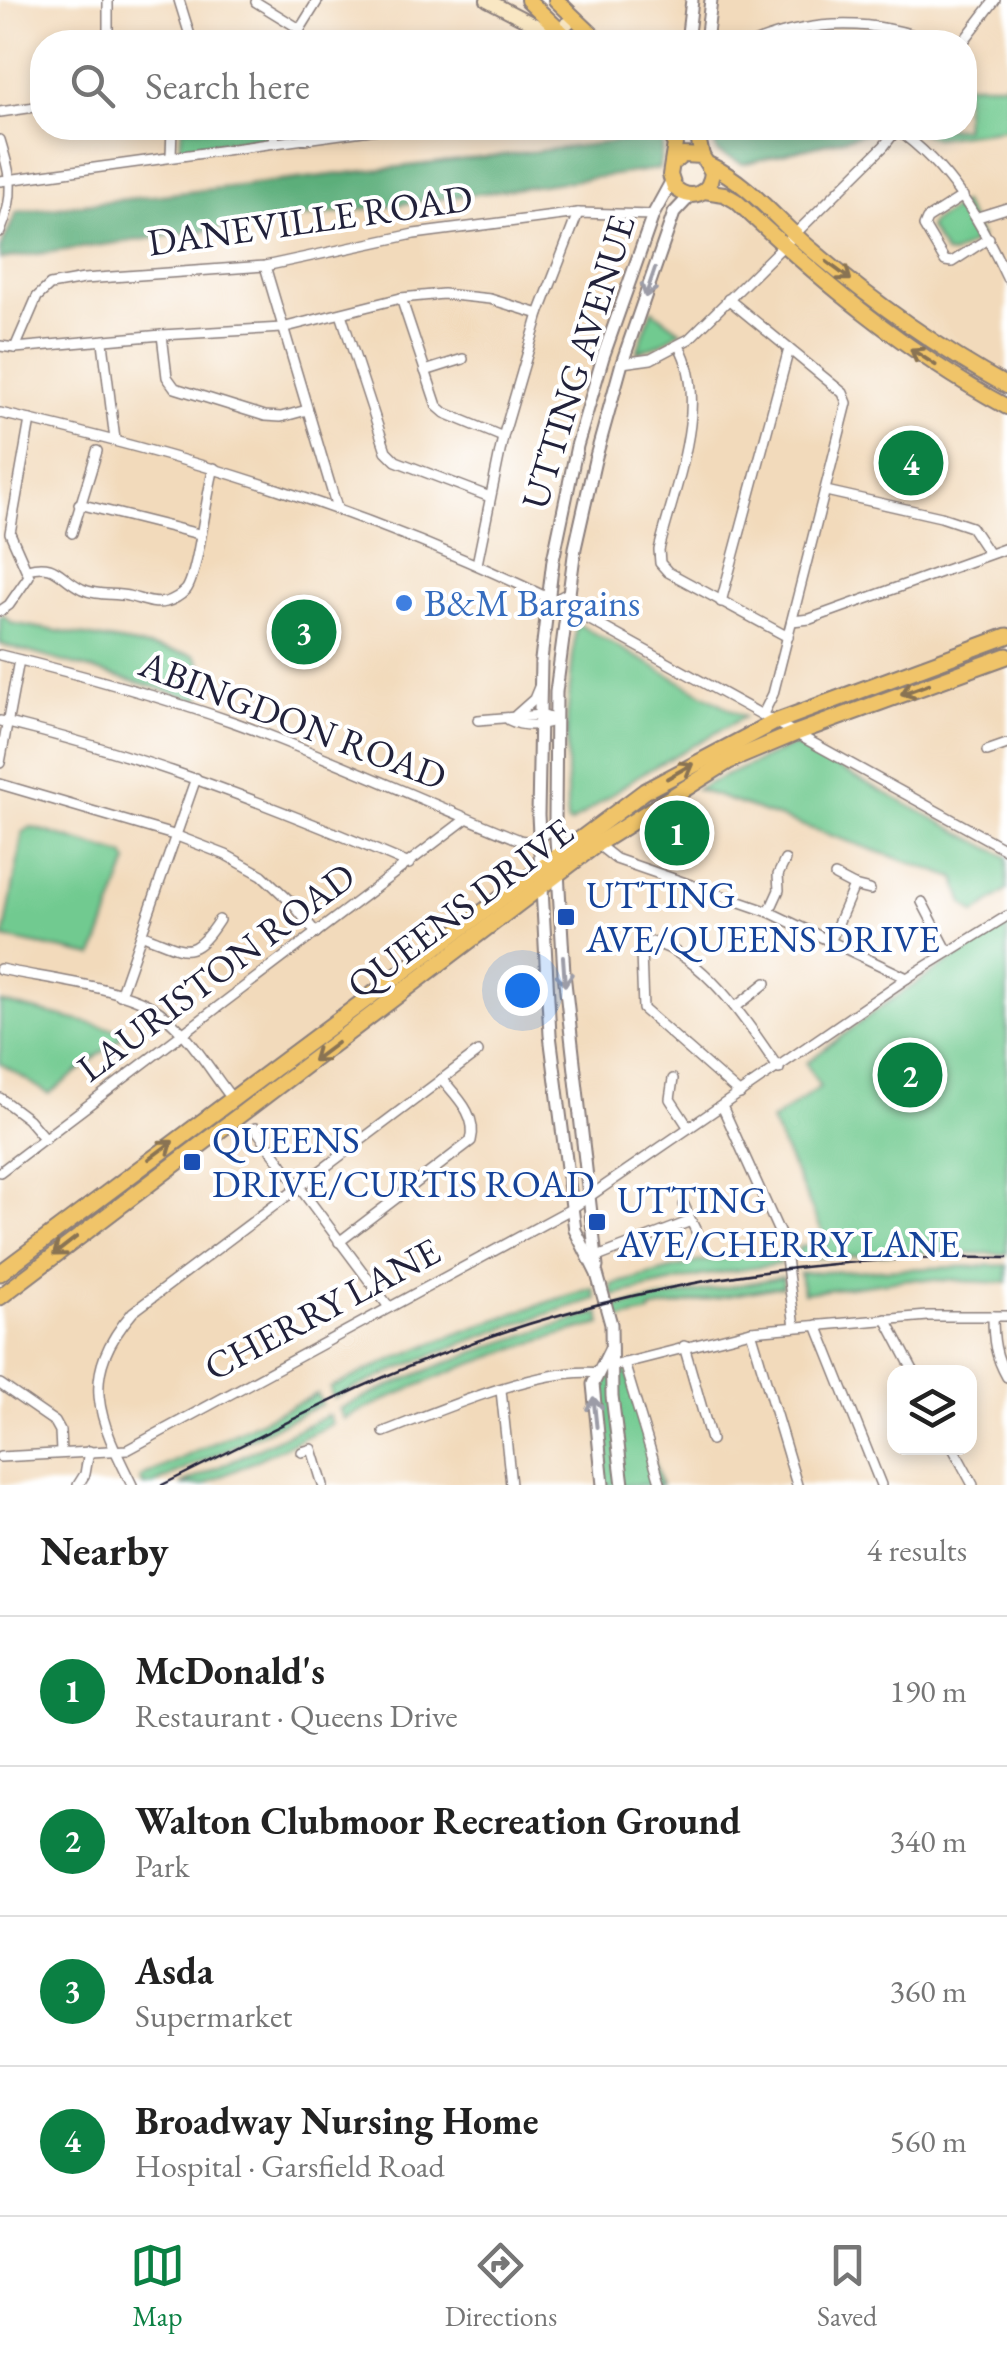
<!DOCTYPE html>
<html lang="en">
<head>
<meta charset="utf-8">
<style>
	:root { --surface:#fff; --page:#f6f6f6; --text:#222; --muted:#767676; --line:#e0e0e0; --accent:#0b8043 }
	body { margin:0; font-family:"EB Garamond",serif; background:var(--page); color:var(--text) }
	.controls { position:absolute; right:30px; bottom:30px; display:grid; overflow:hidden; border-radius:20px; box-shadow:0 5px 15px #0003 }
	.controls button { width:90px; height:90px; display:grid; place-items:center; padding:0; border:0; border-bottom:2px solid var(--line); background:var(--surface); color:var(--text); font:50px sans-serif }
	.you { position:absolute; left:522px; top:990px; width:35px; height:35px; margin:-25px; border:8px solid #fff; border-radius:50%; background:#1a73e8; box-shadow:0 0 0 15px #1a73e833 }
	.badge { display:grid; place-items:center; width:65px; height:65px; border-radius:50%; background:var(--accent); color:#fff; font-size:32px; font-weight:700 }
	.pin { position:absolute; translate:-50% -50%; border:5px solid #fff; box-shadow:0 2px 10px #0006 }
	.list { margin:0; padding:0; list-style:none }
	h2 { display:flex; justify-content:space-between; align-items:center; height:130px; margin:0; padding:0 40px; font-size:42px }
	h2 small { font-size:32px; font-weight:400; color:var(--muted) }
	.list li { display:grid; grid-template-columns:65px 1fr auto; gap:30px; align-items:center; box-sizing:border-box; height:150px; padding:0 40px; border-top:2px solid var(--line) }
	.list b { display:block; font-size:38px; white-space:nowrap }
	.list p { margin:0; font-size:32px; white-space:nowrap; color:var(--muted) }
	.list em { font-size:32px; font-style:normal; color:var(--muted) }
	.icon { flex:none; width:55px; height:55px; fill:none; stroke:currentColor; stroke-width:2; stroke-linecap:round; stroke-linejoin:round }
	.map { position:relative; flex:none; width:1007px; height:1485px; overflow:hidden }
	.search { position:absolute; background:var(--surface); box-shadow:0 5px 15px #0003; left:30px; right:30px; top:30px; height:110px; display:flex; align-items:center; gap:25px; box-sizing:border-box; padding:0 35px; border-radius:40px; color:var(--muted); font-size:38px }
	.sheet { height:730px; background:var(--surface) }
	nav { display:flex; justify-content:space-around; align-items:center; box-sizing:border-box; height:140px; border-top:2px solid var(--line); background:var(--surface); font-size:28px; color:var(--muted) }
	nav a { display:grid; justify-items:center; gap:5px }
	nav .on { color:var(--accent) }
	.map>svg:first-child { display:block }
	.green { fill:#71ca90; stroke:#4a7666; stroke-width:2.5 }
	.forest { fill:#5cae7a; stroke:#3f685a; stroke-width:2.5 }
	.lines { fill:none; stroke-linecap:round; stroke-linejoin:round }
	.minor-casing { stroke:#8a7e7b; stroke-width:12 }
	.tertiary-casing { stroke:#8a7e7b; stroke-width:15 }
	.secondary-casing { stroke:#8a7e7b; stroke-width:16 }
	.primary-casing { stroke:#8a7e7b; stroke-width:18 }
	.trunk-casing { stroke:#8a7e7b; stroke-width:19 }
	.minor { stroke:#fff; stroke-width:9 }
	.tertiary { stroke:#fff; stroke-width:11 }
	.secondary { stroke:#f9e7c3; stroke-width:12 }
	.primary { stroke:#f0c469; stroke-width:14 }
	.trunk { stroke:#f0c469; stroke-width:15 }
	.rail { stroke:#22223b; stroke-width:2.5 }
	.oneway { stroke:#897352 }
	.oneway2 { stroke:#9c9ca7 }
	.shop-dot { fill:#3f7fe0; stroke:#fff; stroke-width:4 }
	.transit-dot { fill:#1a4fb4; stroke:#fff; stroke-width:4 }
	.labels { text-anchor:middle; stroke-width:8; stroke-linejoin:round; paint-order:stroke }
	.street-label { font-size:38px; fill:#22223b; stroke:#fff }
	.shop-label { font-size:38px; fill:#366cbe; stroke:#fff; text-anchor:start }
	.transit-label { font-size:38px; fill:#164399; stroke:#fff; text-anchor:start }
</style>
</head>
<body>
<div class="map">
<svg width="1007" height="1485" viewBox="0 0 1007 1485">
	<rect width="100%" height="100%" fill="#fff"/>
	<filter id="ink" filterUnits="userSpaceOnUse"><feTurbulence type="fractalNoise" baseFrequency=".01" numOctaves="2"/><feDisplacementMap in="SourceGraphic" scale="20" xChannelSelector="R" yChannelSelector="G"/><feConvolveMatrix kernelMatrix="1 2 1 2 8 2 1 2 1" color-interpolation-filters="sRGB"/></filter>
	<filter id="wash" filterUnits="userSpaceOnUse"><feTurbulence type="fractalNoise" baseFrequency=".0048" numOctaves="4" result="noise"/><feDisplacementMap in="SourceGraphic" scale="40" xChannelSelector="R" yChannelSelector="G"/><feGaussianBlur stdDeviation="2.25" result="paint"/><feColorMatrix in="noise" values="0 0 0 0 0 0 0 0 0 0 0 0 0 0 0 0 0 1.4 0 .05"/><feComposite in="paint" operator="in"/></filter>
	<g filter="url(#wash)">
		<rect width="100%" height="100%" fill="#f2dabb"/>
		<!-- green -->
		<g class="green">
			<polygon points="1007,80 1007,129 935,138 908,128 964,128 965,84 1003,84"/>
			<polygon points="182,128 265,128 266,137 180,148"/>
			<polygon points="962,203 981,238 952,255 945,254 929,228 931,223"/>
			<polygon points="652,310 681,331 660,344 637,352"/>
			<path d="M3 615 11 623 194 655C208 669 203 682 200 700L0 644V616Z"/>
			<polygon points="576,623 744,717 636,777 570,824 567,822 567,719"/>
			<polygon points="794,745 1007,857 1007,890 975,914 964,904 955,878 696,789"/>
			<polygon points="31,827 124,855 128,862 94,956 4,938 23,832"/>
			<polygon points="1007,924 1007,1254 923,1252 798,1259 799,1247 828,1244 771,1121 820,1087 806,1063 882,1006"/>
			<polygon points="0,1002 118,1030 122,1037 49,1094 0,1063"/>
			<polygon points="773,1251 780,1256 780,1264 700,1276 613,1296 611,1285 697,1262"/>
			<polygon points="1007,1265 1007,1283 910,1279 803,1293 800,1273"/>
			<polygon points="783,1277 783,1286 650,1310 650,1313 617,1320 616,1307"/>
			<path d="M593 1288 596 1299C505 1325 420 1358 333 1398L330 1388C415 1347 503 1315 593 1288Z"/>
			<path d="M600 1313 602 1324C512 1345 428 1379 344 1419L339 1409C427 1368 506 1338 600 1313Z"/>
			<polygon points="624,1363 661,1485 603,1485 598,1373"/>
			<polygon points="317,1394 322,1404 153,1485 143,1485 140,1478"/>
			<polygon points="328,1415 332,1424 204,1485 181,1485"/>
		</g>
		<!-- forest -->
		<g class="forest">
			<polygon points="710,128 886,128 743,164 717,152"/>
			<polygon points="655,137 663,142 659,169 0,259 0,249 17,212"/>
		</g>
	</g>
	<g filter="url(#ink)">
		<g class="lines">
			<defs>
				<g id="minor">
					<polyline points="108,0 108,42"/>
					<polyline points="179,0 192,42"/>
					<polyline points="256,2 300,29"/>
					<polyline points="292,42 318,0"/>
					<polyline points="386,42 398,42"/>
					<path d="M756 42C815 19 875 19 934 42"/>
					<polyline points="963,42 995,0"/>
					<polyline points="0,112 42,106"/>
					<polyline points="271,128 276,143"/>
					<path d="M896 129C950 167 980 220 1007 278"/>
					<path d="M0 140C11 177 16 194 0 232"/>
					<polyline points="171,156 172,128"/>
					<polyline points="0,181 385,128"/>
					<polyline points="963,196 927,219 924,226 945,261 952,262 989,238"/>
					<polyline points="978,217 1007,208"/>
					<polyline points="265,266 337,508"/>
					<polyline points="401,298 437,406 445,413 503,437"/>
					<polyline points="728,299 843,393 847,403 773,694 763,714"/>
					<polyline points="341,314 386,451 396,461 490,497"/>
					<polyline points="162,335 167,377 175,388 265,416 281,417 307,410"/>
					<polyline points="103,342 115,440"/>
					<polyline points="0,346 15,348 162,335 282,328 401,298 443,294 490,299 539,314"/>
					<path d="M679 346C711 403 673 491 659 550L660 563 668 572 788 637"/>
					<polyline points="15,348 37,297 50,285 84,279 265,266 414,234 578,213 653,215"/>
					<polyline points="622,363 651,359 689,339 884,146 898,128"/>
					<polyline points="425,371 463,359"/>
					<path d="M0 413C189 456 373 513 548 598L557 599 568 593"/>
					<polyline points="826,491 941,517 971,527 989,554"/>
					<polyline points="79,504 199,534"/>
					<polyline points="72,533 97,451"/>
					<polyline points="477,564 503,437 539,314 578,213"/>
					<path d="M27 569C57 561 58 577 82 589 97 596 112 593 128 596 141 599 153 605 166 602 173 600 181 595 186 590 198 575 206 494 214 468"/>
					<polyline points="721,602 789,349"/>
					<polyline points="0,611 9,605 29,576 10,533 30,420"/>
					<polyline points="566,611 581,615 1007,850"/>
					<polyline points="792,621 810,619 1007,548"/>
					<path d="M0 655C79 674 159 696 236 723 332 758 425 802 520 840 536 844 547 835 555 821"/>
					<polyline points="516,715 534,699 539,687"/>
					<polyline points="478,720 541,715 556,720"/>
					<path d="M509 720C525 728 540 726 556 720"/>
					<path d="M0 721C141 754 276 807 409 864"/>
					<polyline points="987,751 1007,744"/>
					<polyline points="0,763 19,660"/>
					<polyline points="0,784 177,836 226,855 262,875 293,904 316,933"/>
					<polyline points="597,844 616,859 769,912 907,978"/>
					<polyline points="854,886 870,890"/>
					<polyline points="922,902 948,952"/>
					<polyline points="769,912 779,890 778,875 785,860"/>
					<path d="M143 935C185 950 191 963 219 920"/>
					<polyline points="830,942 854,886 835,876"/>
					<path d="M0 969C41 978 117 986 152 1007 187 1028 209 1070 234 1101"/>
					<polyline points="120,995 196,778"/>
					<polyline points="737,1006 766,983"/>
					<polyline points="673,1079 670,1099 689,1128"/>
					<path d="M740 1094 643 1009 641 952 652 942C705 956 750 1026 779 1069"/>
					<polyline points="0,1098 28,1119 45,1139"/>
					<polyline points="722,1106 784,1243 795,1327"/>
					<polyline points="255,1128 389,1307"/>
					<polyline points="0,1172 466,819"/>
					<polyline points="691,1221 701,1241"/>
					<path d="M339 1242 471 1141C478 1116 457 1097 442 1079"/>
					<polyline points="592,1259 691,1221 684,1205"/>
					<path d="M993 1316C993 1340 995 1356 1007 1377"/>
					<polyline points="886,1319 914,1372"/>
					<polyline points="817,1325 881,1485"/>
					<polyline points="751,1331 797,1485"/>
					<polyline points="684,1346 711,1440"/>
					<polyline points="624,1363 661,1485"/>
					<polyline points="613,1366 751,1331 928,1316 1007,1316"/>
					<polyline points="0,1384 55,1422 60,1431 61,1452"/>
					<polyline points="501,1390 511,1485"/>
					<path d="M384 1432C438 1411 541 1366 598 1373"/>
					<polyline points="953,1448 973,1485"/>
					<polyline points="302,1452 312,1449 323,1485"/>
					<polyline points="0,1457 127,1450 571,1209 907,978 1007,916"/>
					<polyline points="78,1485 85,1474 89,1451"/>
					<path d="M132 1485C98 1417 78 1376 133 1312L478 1052"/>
				</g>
				<g id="tertiary">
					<polyline points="687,42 692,0"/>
					<polyline points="706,42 711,0"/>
					<polyline points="597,1267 564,973 555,821 556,692 575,548 595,460 622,363 674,213 690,196"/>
					<polyline points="603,1485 593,1384 611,1348"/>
					<polyline points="623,1485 612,1396 611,1324 597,1274 575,1230 550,1035 538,815 541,660 553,560 577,446 603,357 653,215 671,182"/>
				</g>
				<polyline id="secondary" points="487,0 551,33 560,30 574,17"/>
				<g id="primary">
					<polyline points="528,0 572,42"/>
					<polyline points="556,0 600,42"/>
					<path d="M665 128 675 144 670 175 674 187C690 202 710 195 712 172L702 156 683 155 673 163"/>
					<polyline points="696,128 702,156"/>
					<path d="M710 165C750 184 777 221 811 249 871 300 938 348 1007 386"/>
					<path d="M704 191 724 194 736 201C820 280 905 352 1007 407"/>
				</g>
				<g id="trunk">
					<polyline points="0,1273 645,791 775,722 1007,636"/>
					<polyline points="0,1297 597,844 729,761 796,733 1007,656"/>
				</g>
			</defs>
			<!-- minor casing -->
			<use href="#minor" class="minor-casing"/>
			<!-- tertiary casing -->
			<use href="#tertiary" class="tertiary-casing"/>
			<!-- secondary casing -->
			<use href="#secondary" class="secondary-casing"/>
			<!-- primary casing -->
			<use href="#primary" class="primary-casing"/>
			<!-- trunk casing -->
			<use href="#trunk" class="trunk-casing"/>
			<!-- minor -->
			<use href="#minor" class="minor"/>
			<!-- tertiary -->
			<use href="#tertiary" class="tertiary"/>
			<!-- secondary -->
			<use href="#secondary" class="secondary"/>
			<!-- primary -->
			<use href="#primary" class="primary"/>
			<!-- trunk -->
			<use href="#trunk" class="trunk"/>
			<!-- rail -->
			<path class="rail" d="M162 1485C252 1441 342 1391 436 1356 619 1286 812 1254 1007 1258"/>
		</g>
		<!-- one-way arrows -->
		<defs><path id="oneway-shaft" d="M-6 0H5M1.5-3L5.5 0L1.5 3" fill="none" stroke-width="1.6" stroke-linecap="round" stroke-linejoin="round" transform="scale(2.5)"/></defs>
		<g class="oneway">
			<use href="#oneway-shaft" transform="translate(839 271) rotate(37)"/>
			<use href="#oneway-shaft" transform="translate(923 357) rotate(-147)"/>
			<use href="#oneway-shaft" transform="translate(915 689) rotate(160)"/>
			<use href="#oneway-shaft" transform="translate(680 771) rotate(-30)"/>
			<use href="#oneway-shaft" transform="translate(325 1052) rotate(143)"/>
			<use href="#oneway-shaft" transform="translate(161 1150) rotate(-37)"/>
			<use href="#oneway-shaft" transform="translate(65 1246) rotate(142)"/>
		</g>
		<g class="oneway2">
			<use href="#oneway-shaft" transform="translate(650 283) rotate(109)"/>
			<use href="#oneway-shaft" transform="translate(564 971) rotate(86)"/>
			<use href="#oneway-shaft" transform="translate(595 1412) rotate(-96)"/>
		</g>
	</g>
	<!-- markers -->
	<circle class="shop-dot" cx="404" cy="603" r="10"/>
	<g class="transit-dot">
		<rect x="556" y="907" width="20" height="20" rx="5"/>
		<rect x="182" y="1152" width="20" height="20" rx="5"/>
		<rect x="587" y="1212" width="20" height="20" rx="5"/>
	</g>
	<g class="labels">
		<!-- street labels -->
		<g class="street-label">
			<text transform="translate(310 220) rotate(-8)" y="13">DANEVILLE ROAD</text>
			<text transform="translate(578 362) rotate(-73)" y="13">UTTING AVENUE</text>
			<text transform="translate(293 720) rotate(21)" y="13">ABINGDON ROAD</text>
			<text transform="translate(460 908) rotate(-37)" y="13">QUEENS DRIVE</text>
			<text transform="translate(216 972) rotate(-37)" y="13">LAURISTON ROAD</text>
			<text transform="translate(322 1309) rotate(-28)" y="13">CHERRY LANE</text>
		</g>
		<!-- shop labels -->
		<g class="shop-label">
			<text x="424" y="616">B&amp;M Bargains</text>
		</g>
		<!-- transit labels -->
		<g class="transit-label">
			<text x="586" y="908">UTTING<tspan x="586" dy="44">AVE/QUEENS DRIVE</tspan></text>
			<text x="212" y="1153">QUEENS<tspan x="212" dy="44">DRIVE/CURTIS ROAD</tspan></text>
			<text x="617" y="1213">UTTING<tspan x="617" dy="44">AVE/CHERRY LANE</tspan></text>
		</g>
	</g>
</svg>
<div class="controls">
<button><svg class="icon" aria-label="layers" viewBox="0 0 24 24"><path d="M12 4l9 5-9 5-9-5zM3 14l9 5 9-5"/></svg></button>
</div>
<div class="you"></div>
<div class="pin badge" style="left:677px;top:833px">1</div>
<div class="pin badge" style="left:910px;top:1075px">2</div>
<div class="pin badge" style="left:304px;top:632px">3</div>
<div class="pin badge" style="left:911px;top:463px">4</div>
<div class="search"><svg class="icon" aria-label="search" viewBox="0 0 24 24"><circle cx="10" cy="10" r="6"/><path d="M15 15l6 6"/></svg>Search here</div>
</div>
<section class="sheet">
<h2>Nearby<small>4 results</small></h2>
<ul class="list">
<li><span class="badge">1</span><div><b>McDonald's</b><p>Restaurant · Queens Drive</p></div><em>190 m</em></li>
<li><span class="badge">2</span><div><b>Walton Clubmoor Recreation Ground</b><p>Park</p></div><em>340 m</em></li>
<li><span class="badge">3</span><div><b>Asda</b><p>Supermarket</p></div><em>360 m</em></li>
<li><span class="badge">4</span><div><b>Broadway Nursing Home</b><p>Hospital · Garsfield Road</p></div><em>560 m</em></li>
</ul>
</section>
<nav>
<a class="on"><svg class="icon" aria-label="map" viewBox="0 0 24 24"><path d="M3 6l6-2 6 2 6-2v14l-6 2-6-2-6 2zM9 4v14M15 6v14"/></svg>Map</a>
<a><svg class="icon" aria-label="directions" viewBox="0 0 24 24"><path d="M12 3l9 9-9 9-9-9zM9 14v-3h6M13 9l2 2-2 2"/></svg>Directions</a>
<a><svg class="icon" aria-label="saved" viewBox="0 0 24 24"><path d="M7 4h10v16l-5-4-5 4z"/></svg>Saved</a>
</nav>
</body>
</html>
